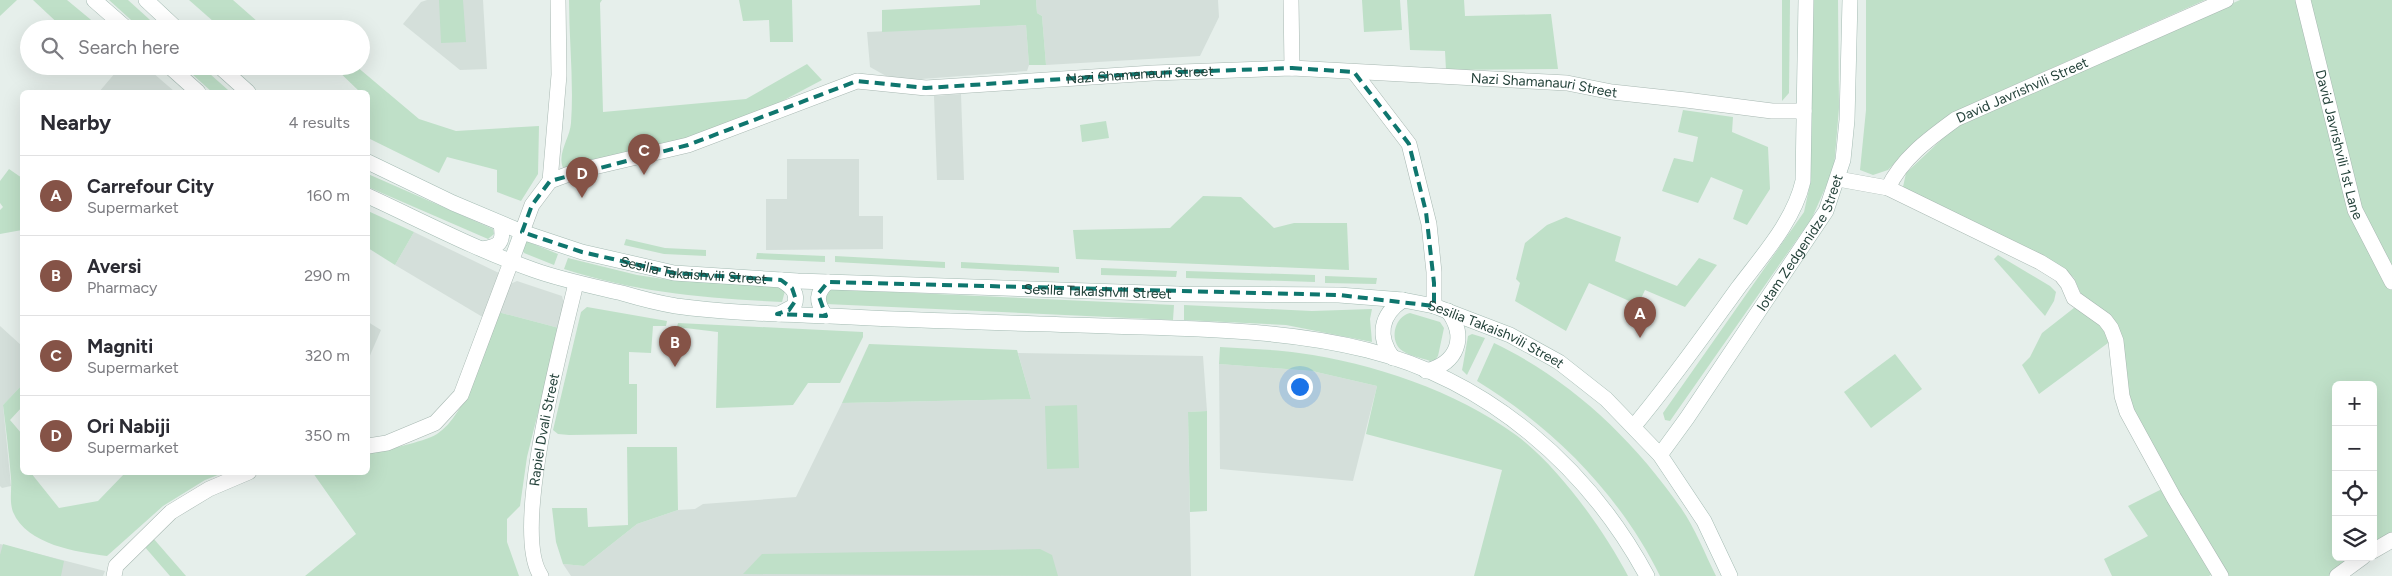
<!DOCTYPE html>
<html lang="en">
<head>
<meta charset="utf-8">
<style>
	:root { --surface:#fff; --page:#f7f7f7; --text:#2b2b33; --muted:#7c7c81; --line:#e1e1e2; --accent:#855347 }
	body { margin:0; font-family:Figtree,sans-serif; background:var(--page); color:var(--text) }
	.controls { position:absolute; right:15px; bottom:15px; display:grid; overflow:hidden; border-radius:8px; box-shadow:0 5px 20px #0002 }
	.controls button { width:45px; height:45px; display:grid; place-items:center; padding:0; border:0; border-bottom:1px solid var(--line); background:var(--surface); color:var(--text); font:25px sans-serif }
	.you { position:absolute; left:1299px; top:386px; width:18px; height:18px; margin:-12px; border:4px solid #fff; border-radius:50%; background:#1a73e8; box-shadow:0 0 0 8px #1a73e833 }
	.badge { display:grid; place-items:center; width:32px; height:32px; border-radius:50%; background:var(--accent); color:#fff; font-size:16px; font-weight:700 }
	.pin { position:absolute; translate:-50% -41px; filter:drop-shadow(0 1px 2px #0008) }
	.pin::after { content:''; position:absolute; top:26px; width:18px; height:15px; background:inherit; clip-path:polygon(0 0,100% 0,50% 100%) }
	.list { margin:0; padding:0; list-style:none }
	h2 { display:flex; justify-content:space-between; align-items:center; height:65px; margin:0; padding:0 20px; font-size:21px }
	h2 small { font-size:16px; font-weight:400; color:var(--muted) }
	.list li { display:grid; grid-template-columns:32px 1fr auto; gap:15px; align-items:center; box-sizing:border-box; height:80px; padding:0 20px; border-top:1px solid var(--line) }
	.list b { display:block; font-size:19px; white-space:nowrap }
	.list p { margin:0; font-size:16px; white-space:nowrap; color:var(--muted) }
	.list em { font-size:16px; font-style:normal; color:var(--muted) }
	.icon { flex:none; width:28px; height:28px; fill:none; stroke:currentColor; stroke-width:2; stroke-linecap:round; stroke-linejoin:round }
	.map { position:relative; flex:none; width:2392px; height:576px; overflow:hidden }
	.search { position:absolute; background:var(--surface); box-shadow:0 5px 20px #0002; left:20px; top:20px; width:350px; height:55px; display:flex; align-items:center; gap:12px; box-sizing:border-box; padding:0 18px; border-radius:28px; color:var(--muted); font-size:19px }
	.panel { position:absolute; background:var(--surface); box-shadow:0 5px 20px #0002; left:20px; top:90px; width:350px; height:385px; border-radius:8px }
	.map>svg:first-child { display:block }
	.built { fill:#d4dfda }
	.green { fill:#bfe0c8 }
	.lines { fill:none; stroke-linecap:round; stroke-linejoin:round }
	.minor-casing { stroke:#a8b8b2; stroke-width:16 }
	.tertiary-casing { stroke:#a8b8b2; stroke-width:16 }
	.secondary-casing { stroke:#a4bbb3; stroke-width:16 }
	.minor { stroke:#fff; stroke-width:15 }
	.tertiary { stroke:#fff; stroke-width:15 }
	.secondary { stroke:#fff; stroke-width:15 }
	.marked { fill:none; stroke:#0f766e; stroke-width:4; stroke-dasharray:10 6; stroke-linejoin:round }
	.labels { text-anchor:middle; stroke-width:4; stroke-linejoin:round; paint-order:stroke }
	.street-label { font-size:14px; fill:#24423a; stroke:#f7fbf9 }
</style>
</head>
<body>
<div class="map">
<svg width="2392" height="576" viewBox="0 0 2392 576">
	<rect width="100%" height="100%" fill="#e6efeb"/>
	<!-- built -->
	<g class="built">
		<polygon points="427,0 483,0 487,69 460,70 403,24 421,2"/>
		<polygon points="1036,0 1218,0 1219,17 1200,56 1046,65 1042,16 1037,13"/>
		<polygon points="1026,25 1029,65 1027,71 895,81 870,67 867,32"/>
		<polygon points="121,66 145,66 175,92 99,92"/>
		<polygon points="961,94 964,180 937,180 934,96"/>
		<polygon points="787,159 859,159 859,216 883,216 883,249 766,250 766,199 787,199"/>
		<polygon points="414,232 501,274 486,319 395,265"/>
		<polygon points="517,281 562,296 564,304 559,328 498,312 510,284"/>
		<polygon points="368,322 381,330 368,360"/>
		<polygon points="0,326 22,346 22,385 3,405 11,486 2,488 0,486"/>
		<polygon points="1018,353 1203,356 1207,411 1188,412 1191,576 571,576 563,564 584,566 637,524 678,510 695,509 703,504 796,497 842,403 1031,399"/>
		<polygon points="1219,364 1312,371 1377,386 1353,481 1220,469"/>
		<polygon points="0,544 105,571 103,576 0,576"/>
	</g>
	<!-- green -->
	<g class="green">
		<polygon points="0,0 17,0 0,16"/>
		<polygon points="33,0 67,0 102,29 64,29"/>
		<polygon points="109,0 128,0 160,29 141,29"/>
		<polygon points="189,0 233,0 266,29 222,29"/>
		<polygon points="439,0 463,0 466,42 441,43"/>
		<path d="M569 0H602L600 3 603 112 746 99 807 64 822 80 737 125 700 136 563 168C557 153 570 138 571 123 574 83 569 41 569 0Z"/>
		<polygon points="739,0 792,0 793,42 770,42 769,20 743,21"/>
		<polygon points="980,0 1036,0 1037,13 1042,16 1046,65 1029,65 1026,25 882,32 882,10 980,5"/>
		<polygon points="1362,0 1400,0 1402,30 1364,32"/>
		<polygon points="1407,0 1464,0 1465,16 1551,14 1558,69 1446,70 1445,51 1410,50"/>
		<polygon points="1782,0 1790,0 1789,93 1782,101"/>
		<polygon points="1811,0 1838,0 1839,108 1834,168 1812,218 1670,421 1665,420 1663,413 1804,212 1811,180"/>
		<polygon points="1866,0 2205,0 1958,110 1909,148 1888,170 1873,175 1860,170 1866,110"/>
		<polygon points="2240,0 2392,0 2392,534 2373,545 2373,385 2336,385 2336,557 2352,557 2329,576 2229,576 2178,497 2132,411 2118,334 2081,294 2074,278 2065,270 1903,187 1906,173 1958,124"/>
		<polygon points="183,66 201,66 228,90 225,92 212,92"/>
		<polygon points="333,66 356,66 419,119 456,131 539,126 538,174 521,201 497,192 497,170 447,157 439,173 368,138 368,92 360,92"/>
		<polygon points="1683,110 1733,117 1732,132 1768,147 1770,189 1747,225 1733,219 1743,190 1711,177 1698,203 1662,191 1674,158 1693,162 1698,137 1678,132"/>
		<polygon points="1106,121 1109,138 1082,142 1080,125"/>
		<polygon points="9,169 22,178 22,230 0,234 0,210 3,207 0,203 0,181"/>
		<polygon points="368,174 493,229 494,234 488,239 368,187"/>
		<polygon points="1203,196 1241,197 1274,228 1294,223 1347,223 1349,270 1076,259 1073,230 1170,228"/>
		<polygon points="368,211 414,232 395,265 368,248"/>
		<polygon points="1566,217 1621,237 1615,261 1677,286 1699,258 1717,265 1685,307 1645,290 1638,305 1589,283 1566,331 1515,301 1520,283 1516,279 1525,243 1547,225"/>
		<polygon points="626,239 665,248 706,250 706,256 664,254 624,245"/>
		<polygon points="526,241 558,254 554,265 524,253 522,249"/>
		<polygon points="757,253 825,256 825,262 756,259"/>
		<polygon points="1998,255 2050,286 2056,292 2054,301 2045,316 1994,259"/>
		<polygon points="835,256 945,262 945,268 835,262"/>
		<path d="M568 258 637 275 670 280 780 287 785 291 782 302C704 298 639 293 564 269Z"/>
		<polygon points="961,262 1059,267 1059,273 961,268"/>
		<polygon points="1101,268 1177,271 1176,277 1101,275"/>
		<polygon points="1186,271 1315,275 1315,282 1186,278"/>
		<polygon points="1325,276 1377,278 1376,284 1325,283"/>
		<polygon points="827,289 1174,305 1173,320 826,304 825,292"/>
		<polygon points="2079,304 2101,319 2112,340 2039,394 2022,365 2030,357 2042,333"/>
		<polygon points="1184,305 1312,311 1372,309 1370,319 1372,342 1286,325 1184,320"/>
		<polygon points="587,307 667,321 666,326 653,326 651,353 629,352 629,384 637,384 637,434 569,435 558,434 553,430 581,312"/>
		<path d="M498 312 559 328 527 457 520 506 507 519V542L519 576H305L356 534 313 473 368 472V454C386 449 422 443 437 434 467 415 487 345 498 312Z"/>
		<path d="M1410 313 1440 322 1444 328 1438 356 1435 360 1430 361C1422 358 1406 355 1400 349 1389 337 1396 316 1410 313Z"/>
		<polygon points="678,323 863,332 863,337 840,383 808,383 793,405 716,408 718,332 677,327"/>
		<polygon points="1472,334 1485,338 1467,375 1462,370 1463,365 1468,336"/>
		<path d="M1494 343C1571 380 1632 438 1681 508 1695 528 1705 554 1716 576H1660C1620 495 1554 428 1477 381Z"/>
		<polygon points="869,344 1017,350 1031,399 842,403"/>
		<path d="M1220 347C1246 349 1273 349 1299 353 1372 363 1456 391 1516 435 1558 466 1604 530 1628 576H1474L1502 470 1366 434 1377 386 1312 371 1219 364Z"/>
		<polygon points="1895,354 1922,389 1871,428 1844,392"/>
		<path d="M22 385V407L10 420 22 434V472L31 473 59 508 98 501 125 473H223L205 480 163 506 107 556C77 552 27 545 13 512 9 501 12 489 11 478 9 453 6 429 3 405Z"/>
		<polygon points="1077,405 1079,468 1047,469 1045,406"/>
		<polygon points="1207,411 1207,511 1190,512 1188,412"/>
		<polygon points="627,447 677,447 678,510 637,524 584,566 563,564 556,542 552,508 587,508 588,527 628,525"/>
		<polygon points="2162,489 2212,574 2209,576 2112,576 2104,559 2148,536 2128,506"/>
		<polygon points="153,538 186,576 170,576 144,546"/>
		<polygon points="3,544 64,561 61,576 0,576 0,555"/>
		<polygon points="1040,549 1052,555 1058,576 743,574 762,554"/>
	</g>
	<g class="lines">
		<defs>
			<g id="minor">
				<polyline points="1291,0 1292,68"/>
				<path id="s1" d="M2303 0 2355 210 2392 282"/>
				<polyline points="1354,72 1409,144 1429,224 1434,272 1434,306"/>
				<polyline points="1838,179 1888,188 2040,262 2061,275 2068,284 2074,298 2105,320 2111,328 2116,341 2122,396 2127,412 2174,498 2221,576"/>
				<polyline points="550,181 559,75 558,0"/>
				<path id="s2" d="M1888 188C1902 158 1930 138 1956 119L2226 0"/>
				<path id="s3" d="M522 232 532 205 550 181 577 171 688 145 857 81 926 88 1153 73 1292 68 1567 83 1612 92 1686 100 1772 111H1804"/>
				<polyline points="368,446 387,443 435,423 461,395 511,262"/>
				<polyline points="2373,551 2392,540"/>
				<polyline points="114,576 116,566 171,512 209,489 249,472"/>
				<polyline points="2337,576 2363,557"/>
			</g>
			<g id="tertiary">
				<path id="s4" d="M541 576C510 531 563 340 576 283"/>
			</g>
			<g id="secondary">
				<polyline points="94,0 127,29"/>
				<polyline points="146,0 177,29"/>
				<polyline points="169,66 198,92"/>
				<polyline points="219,66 248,92"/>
				<path id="s5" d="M368 162 453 203 522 232 582 252 674 273 798 281 1179 294 1339 295 1403 300 1434 306 1510 335 1559 362 1606 399 1660 455 1704 521 1730 576"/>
				<path d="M368 196C422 221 477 250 534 270 562 280 592 286 622 293 639 298 658 303 676 306 727 313 779 314 830 316 923 321 1016 323 1109 326 1194 329 1284 329 1367 350 1488 380 1588 467 1647 576"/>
				<path d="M482 249C500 246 504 243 501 224"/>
				<polyline points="511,262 522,232"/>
				<path d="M779 314 794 306C799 293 792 287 781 280"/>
				<path d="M826 316C816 303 815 293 828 282"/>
				<path d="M1393 358C1377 337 1380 315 1403 300"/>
				<path d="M1426 371C1458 363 1467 337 1448 311"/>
				<path d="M1634 426C1671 382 1704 335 1738 288 1762 256 1794 221 1803 181L1806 0"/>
				<path id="s6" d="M1660 455 1687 418 1826 211 1843 160 1847 120 1850 0"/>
			</g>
		</defs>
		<!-- minor casing -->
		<use href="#minor" class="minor-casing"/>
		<!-- tertiary casing -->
		<use href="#tertiary" class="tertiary-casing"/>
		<!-- secondary casing -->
		<use href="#secondary" class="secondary-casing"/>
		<!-- minor -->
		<use href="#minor" class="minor"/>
		<!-- tertiary -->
		<use href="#tertiary" class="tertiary"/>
		<!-- secondary -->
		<use href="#secondary" class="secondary"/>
	</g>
	<!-- marked area -->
	<path class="marked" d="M1292 68 1354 72 1409 144 1426 212 1434 283V306L1339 295 828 282 818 294 826 316 777 314 789 310 796 300 792 288 781 280 674 273 582 252 522 232 532 205 550 181 688 145 857 81 926 88 1153 73Z"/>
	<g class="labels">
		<!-- street labels -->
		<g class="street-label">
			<text dy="5" stroke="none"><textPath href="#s3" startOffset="666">Nazi Shamanauri Street</textPath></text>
			<text dy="5" stroke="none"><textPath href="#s3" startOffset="1071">Nazi Shamanauri Street</textPath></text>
			<text dy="5" stroke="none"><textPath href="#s2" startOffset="170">David Javrishvili Street</textPath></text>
			<text dy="5" stroke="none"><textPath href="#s1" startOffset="149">David Javrishvili 1st Lane</textPath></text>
			<text dy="5" stroke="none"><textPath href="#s6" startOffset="255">Iotam Zedgenidze Street</textPath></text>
			<text dy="5" stroke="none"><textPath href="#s5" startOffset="346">Sesilia Takaishvili Street</textPath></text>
			<text dy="5" stroke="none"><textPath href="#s5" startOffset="751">Sesilia Takaishvili Street</textPath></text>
			<text dy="5" stroke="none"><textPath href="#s5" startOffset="1156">Sesilia Takaishvili Street</textPath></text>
			<text dy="5" stroke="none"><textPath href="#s4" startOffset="149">Rapiel Dvali Street</textPath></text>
		</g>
	</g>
</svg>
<div class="controls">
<button>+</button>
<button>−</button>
<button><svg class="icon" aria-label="locate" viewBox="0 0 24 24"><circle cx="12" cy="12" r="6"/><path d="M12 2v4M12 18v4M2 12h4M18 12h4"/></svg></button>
<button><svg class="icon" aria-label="layers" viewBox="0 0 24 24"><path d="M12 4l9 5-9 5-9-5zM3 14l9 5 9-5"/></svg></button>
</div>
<div class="you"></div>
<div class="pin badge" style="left:1640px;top:338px">A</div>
<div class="pin badge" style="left:675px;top:367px">B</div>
<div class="pin badge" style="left:644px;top:175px">C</div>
<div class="pin badge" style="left:582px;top:198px">D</div>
<div class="search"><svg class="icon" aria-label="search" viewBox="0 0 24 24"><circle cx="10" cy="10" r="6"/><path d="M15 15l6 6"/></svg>Search here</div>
<section class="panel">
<h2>Nearby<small>4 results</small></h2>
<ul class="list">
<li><span class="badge">A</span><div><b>Carrefour City</b><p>Supermarket</p></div><em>160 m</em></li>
<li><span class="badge">B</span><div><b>Aversi</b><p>Pharmacy</p></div><em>290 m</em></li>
<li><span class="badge">C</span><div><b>Magniti</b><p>Supermarket</p></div><em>320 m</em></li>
<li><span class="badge">D</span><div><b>Ori Nabiji</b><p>Supermarket</p></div><em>350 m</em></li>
</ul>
</section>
</div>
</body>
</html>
